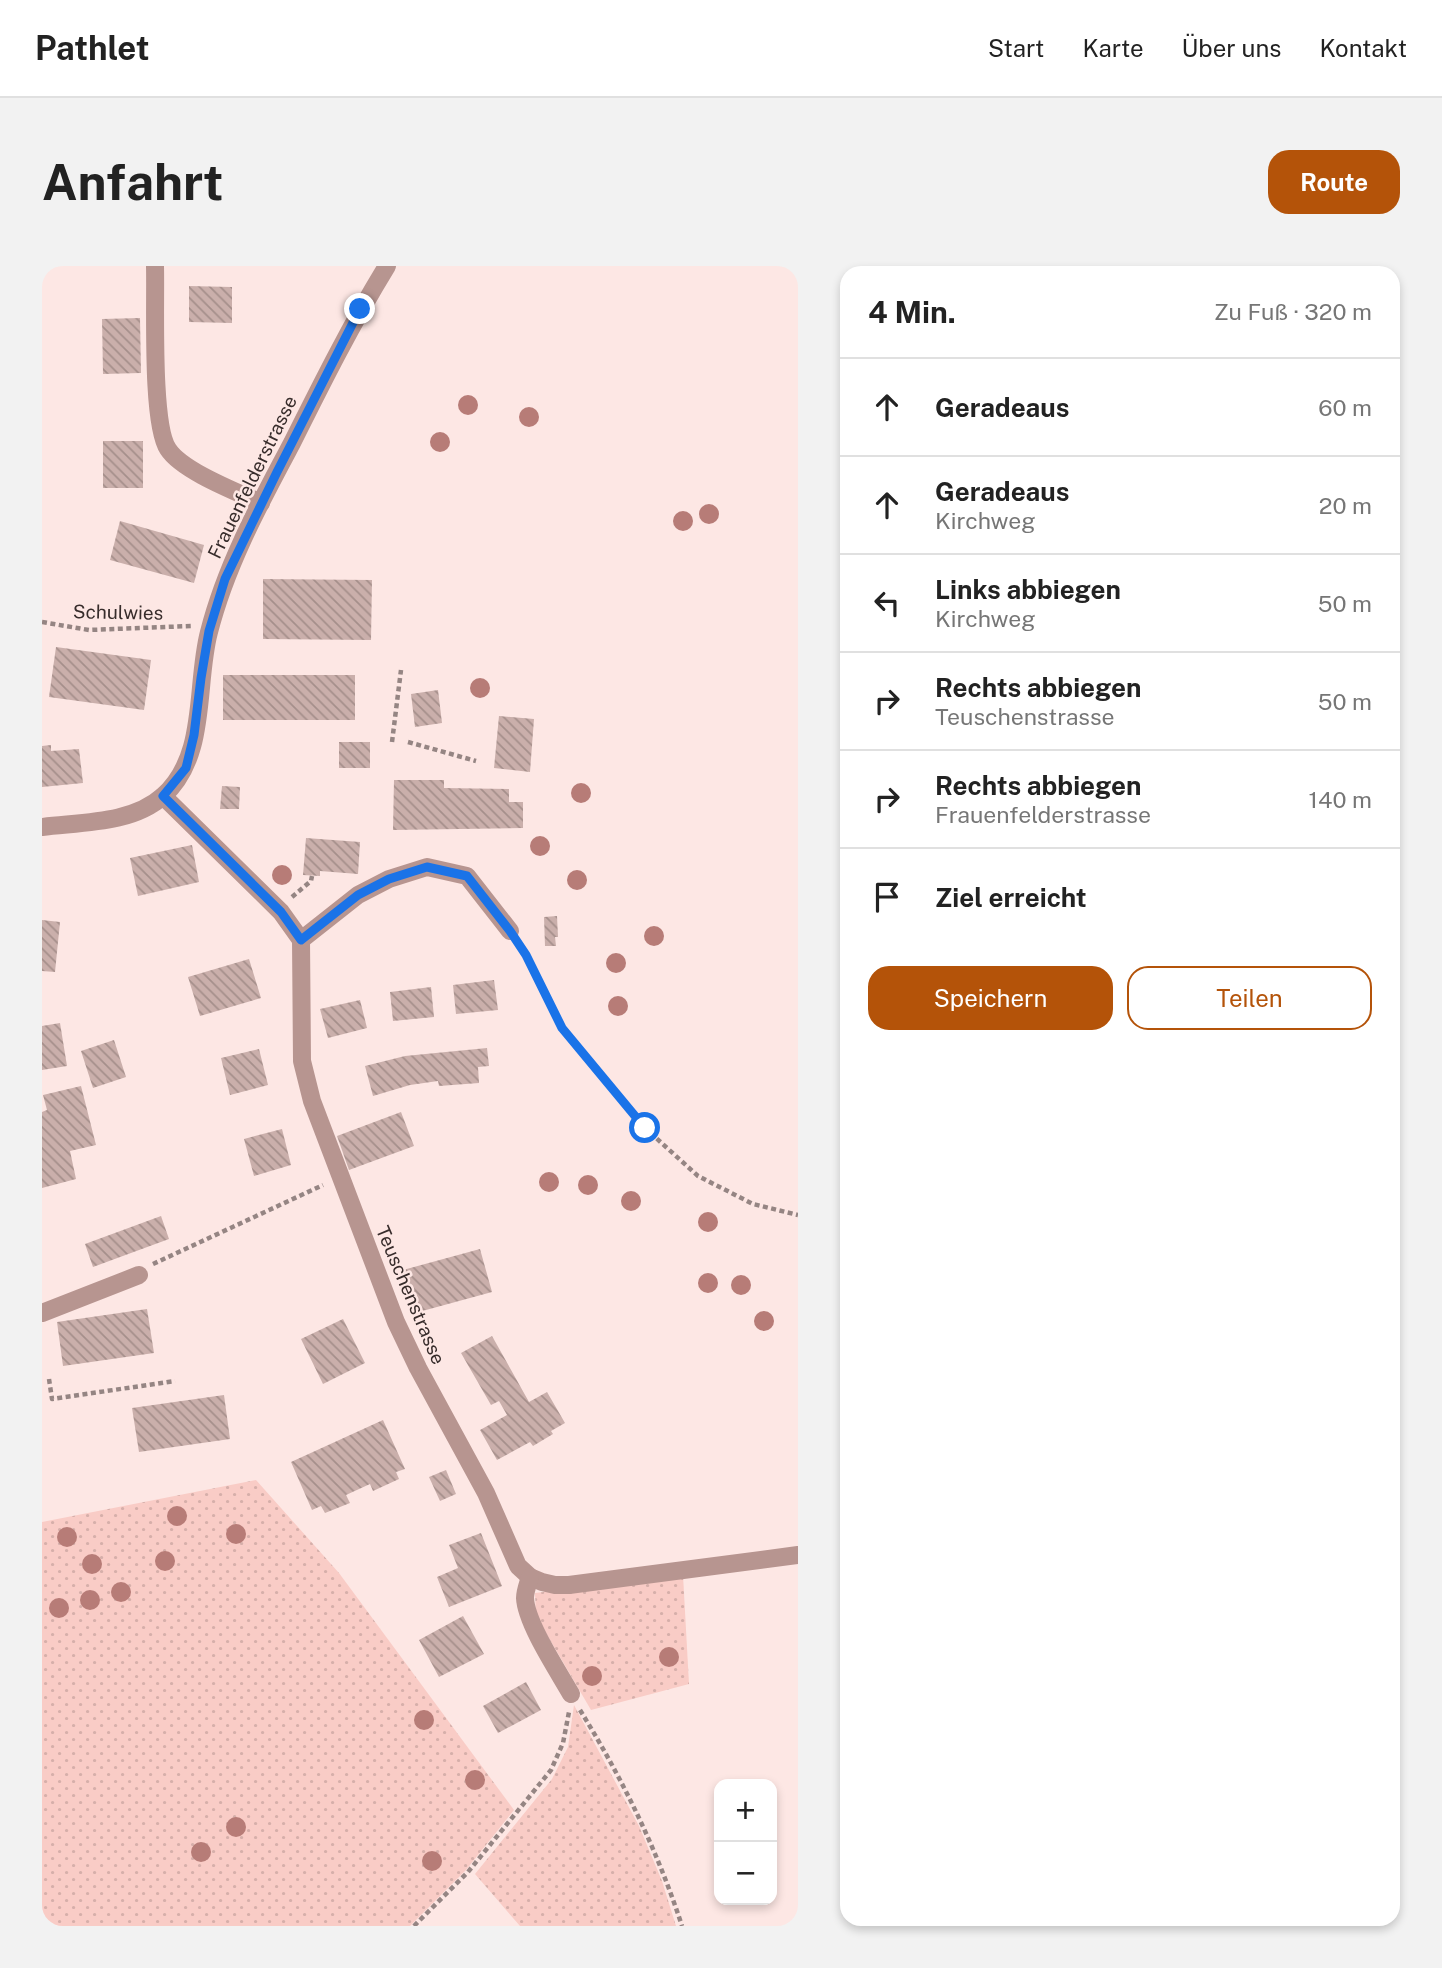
<!DOCTYPE html>
<html lang="de">
<head>
<meta charset="utf-8">
<style>
	:root { --surface:#fff; --page:#f2f2f2; --text:#222; --muted:#767676; --line:#e0e0e0; --accent:#b45309 }
	body { margin:0; font-family:"Public Sans",sans-serif; background:var(--page); color:var(--text) }
	.controls { position:absolute; right:21px; bottom:21px; display:grid; overflow:hidden; border-radius:14px; box-shadow:0 4px 10px #0003 }
	.controls button { width:63px; height:63px; display:grid; place-items:center; padding:0; border:0; border-bottom:2px solid var(--line); background:var(--surface); color:var(--text); font:35px sans-serif }
	.stop { position:absolute; width:21px; height:21px; margin:-16px; border:5px solid #1a73e8; border-radius:50%; background:#fff }
	.stop.end { background:#1a73e8; border-color:#fff; box-shadow:0 2px 7px #0008 }
	.list { margin:0; padding:0; list-style:none }
	h2 { display:flex; justify-content:space-between; align-items:center; height:91px; margin:0; padding:0 28px; font-size:30px }
	h2 small { font-size:23px; font-weight:400; color:var(--muted) }
	.list li { display:grid; grid-template-columns:46px 1fr auto; gap:21px; align-items:center; box-sizing:border-box; height:98px; padding:0 28px; border-top:2px solid var(--line) }
	.list b { display:block; font-size:26px; white-space:nowrap }
	.list p { margin:0; font-size:23px; white-space:nowrap; color:var(--muted) }
	.list em { font-size:23px; font-style:normal; color:var(--muted) }
	.actions { display:flex; gap:14px; padding:21px 28px }
	.actions a { flex:1; padding:16px 0; border:2px solid var(--accent); border-radius:21px; text-align:center; font-size:24px; color:var(--accent) }
	.actions .main { background:var(--accent); color:#fff }
	.icon { flex:none; width:38px; height:38px; fill:none; stroke:currentColor; stroke-width:2; stroke-linecap:round; stroke-linejoin:round }
	.map { position:relative; flex:none; width:756px; height:1660px; overflow:hidden; border-radius:21px }
	header { display:flex; align-items:center; gap:42px; box-sizing:border-box; height:98px; padding:0 35px; background:var(--surface); border-bottom:2px solid var(--line) }
	header strong { font-size:33px }
	nav { display:flex; gap:38px; margin-inline-start:auto; font-size:24px }
	.intro { display:flex; align-items:center; justify-content:space-between; box-sizing:border-box; height:168px; padding:0 42px }
	h1 { margin:0; font-size:49px }
	.button { padding:18px 32px; border-radius:21px; background:var(--accent); color:#fff; font-size:24px; font-weight:700 }
	main { display:flex; gap:42px; padding:0 42px }
	aside { flex:1; background:var(--surface); border-radius:21px; box-shadow:0 4px 10px #0003 }
	.map>svg:first-child { display:block }
	.grass { fill:url(#grass-dots) }
	.building { fill:url(#building-back-hatch) }
	.lines { fill:none; stroke-linecap:round; stroke-linejoin:round }
	.path { stroke:#958583; stroke-width:4.5; stroke-dasharray:5 3.5; stroke-linecap:butt }
	.minor { stroke:#b79590; stroke-width:18 }
	.tree { fill:#b77c77 }
	.route { stroke:#1a73e8; stroke-width:9 }
	.labels { text-anchor:middle; stroke-width:5; stroke-linejoin:round; paint-order:stroke }
	.street-label { font-size:19px; fill:#372c2b; stroke:#fde7e4 }
</style>
</head>
<body>
<header>
<strong>Pathlet</strong>
<nav><a>Start</a><a>Karte</a><a>Über uns</a><a>Kontakt</a></nav>
</header>
<div class="intro"><h1>Anfahrt</h1><a class="button">Route</a></div>
<main>
<div class="map">
<svg width="756" height="1660" viewBox="0 0 756 1660">
	<defs>
		<pattern id="grass-dots" width="8" height="8" patternUnits="userSpaceOnUse" patternTransform="scale(1.75)"><rect width="8" height="8" fill="#f9ccc6"/><path d="M2 2h.1M6 6h.1" fill="none" stroke="#d6afaa" stroke-width="1.8" stroke-linecap="round"/></pattern>
		<pattern id="building-back-hatch" width="6" height="6" patternUnits="userSpaceOnUse" patternTransform="scale(1.75)"><rect width="6" height="6" fill="#caafab"/><path d="M-1 5l2 2M0 0l6 6M5-1l2 2" fill="none" stroke="#a58f8b"/></pattern>
	</defs>
	<rect width="100%" height="100%" fill="#fde7e4"/>
	<!-- grass -->
	<g class="grass">
		<polygon points="214,1214 297,1307 472,1544 424,1604 368,1660 0,1660 0,1256"/>
		<polygon points="641,1309 647,1418 549,1444 494,1350 493,1327"/>
		<polygon points="532,1439 597,1560 620,1615 634,1660 478,1660 433,1608 510,1513 526,1481"/>
	</g>
	<!-- building -->
	<g class="building">
		<polygon points="147,20 190,21 190,57 147,56"/>
		<polygon points="98,52 99,107 61,108 60,53"/>
		<rect x="61" y="175" width="40" height="47"/>
		<polygon points="78,255 162,279 152,317 68,294"/>
		<polygon points="221,313 330,314 329,374 221,373"/>
		<polygon points="14,381 109,394 102,444 7,431"/>
		<rect x="181" y="409" width="132" height="45"/>
		<polygon points="396,424 400,457 373,461 369,428"/>
		<polygon points="457,450 492,453 488,506 452,502"/>
		<rect x="297" y="476" width="31" height="26"/>
		<polygon points="9,479 9,485 37,483 41,517 0,521 0,480"/>
		<polygon points="352,514 402,514 402,522 467,523 467,536 481,536 481,562 351,564"/>
		<polygon points="180,520 198,521 197,543 178,543"/>
		<polygon points="264,572 318,576 316,608 278,605 278,610 261,609"/>
		<polygon points="150,579 157,616 96,630 88,592"/>
		<polygon points="515,650 516,671 513,671 514,680 503,680 502,651"/>
		<polygon points="0,654 18,656 13,706 0,705"/>
		<polygon points="207,693 219,732 158,750 146,711"/>
		<polygon points="452,714 456,744 414,748 411,719"/>
		<polygon points="389,721 392,751 351,755 348,726"/>
		<polygon points="318,734 325,762 286,772 278,743"/>
		<polygon points="18,757 25,800 0,804 0,760"/>
		<polygon points="72,774 84,811 51,822 39,785"/>
		<polygon points="445,782 447,800 436,801 437,817 397,820 396,815 368,819 331,830 323,800 363,790"/>
		<polygon points="217,783 226,819 188,829 179,792"/>
		<polygon points="39,820 54,879 28,885 34,913 0,922 0,846 5,844 1,829"/>
		<polygon points="359,846 372,880 307,904 295,870"/>
		<polygon points="240,863 249,899 212,910 202,873"/>
		<polygon points="119,950 127,973 51,1001 43,978"/>
		<polygon points="438,983 450,1026 373,1047 361,1004"/>
		<polygon points="105,1043 112,1087 21,1100 15,1056"/>
		<polygon points="301,1053 323,1097 281,1118 259,1073"/>
		<polygon points="450,1070 487,1136 505,1126 523,1157 509,1165 511,1168 491,1180 488,1176 455,1194 438,1164 465,1149 457,1135 449,1139 419,1087"/>
		<polygon points="182,1129 188,1173 97,1186 90,1142"/>
		<polygon points="341,1154 363,1203 354,1206 357,1213 331,1225 328,1218 304,1229 308,1237 283,1247 279,1240 270,1244 249,1196"/>
		<polygon points="404,1204 414,1228 398,1235 387,1211"/>
		<polygon points="439,1267 460,1320 407,1341 395,1311 416,1302 407,1279"/>
		<polygon points="421,1350 442,1388 397,1411 377,1374"/>
		<polygon points="484,1416 499,1444 456,1467 441,1440"/>
	</g>
	<g class="lines">
		<!-- path -->
		<g class="path">
			<polyline points="0,356 47,364 149,360"/>
			<polyline points="350,476 359,404"/>
			<polyline points="366,476 434,495"/>
			<polyline points="250,631 269,615 270,610"/>
			<polyline points="478,680 520,762 603,862 656,910 711,938 756,949"/>
			<polyline points="111,998 281,919"/>
			<polyline points="7,1113 10,1133 133,1115"/>
			<path d="M538 1444C580 1512 615 1583 640 1660"/>
			<polyline points="372,1660 426,1606 509,1504 521,1477 527,1446"/>
		</g>
		<!-- minor -->
		<g class="minor">
			<path d="M113 0C114 36 109 158 126 183 140 205 195 226 219 237"/>
			<polyline points="121,530 239,646 259,674 260,795 270,835 354,1056 376,1102 444,1227 476,1300 488,1311 500,1316 513,1319 527,1319 756,1289"/>
			<path d="M0 561C39 556 90 558 121 530 166 490 153 419 167 366 184 299 218 237 250 177 280 117 310 57 345 0"/>
			<polyline points="259,674 316,629 347,613 385,601 425,610 468,665"/>
			<polyline points="0,1047 97,1009"/>
			<path d="M488 1311C486 1318 483 1325 483 1332 484 1357 516 1405 529 1428"/>
		</g>
	</g>
	<!-- trees -->
	<g class="tree">
		<circle cx="426" cy="139" r="10"/>
		<circle cx="487" cy="151" r="10"/>
		<circle cx="398" cy="176" r="10"/>
		<circle cx="667" cy="248" r="10"/>
		<circle cx="641" cy="255" r="10"/>
		<circle cx="438" cy="422" r="10"/>
		<circle cx="539" cy="527" r="10"/>
		<circle cx="498" cy="580" r="10"/>
		<circle cx="240" cy="609" r="10"/>
		<circle cx="535" cy="614" r="10"/>
		<circle cx="612" cy="670" r="10"/>
		<circle cx="574" cy="697" r="10"/>
		<circle cx="576" cy="740" r="10"/>
		<circle cx="507" cy="916" r="10"/>
		<circle cx="546" cy="919" r="10"/>
		<circle cx="589" cy="935" r="10"/>
		<circle cx="666" cy="956" r="10"/>
		<circle cx="666" cy="1017" r="10"/>
		<circle cx="699" cy="1019" r="10"/>
		<circle cx="722" cy="1055" r="10"/>
		<circle cx="135" cy="1250" r="10"/>
		<circle cx="194" cy="1268" r="10"/>
		<circle cx="25" cy="1271" r="10"/>
		<circle cx="123" cy="1295" r="10"/>
		<circle cx="50" cy="1298" r="10"/>
		<circle cx="79" cy="1326" r="10"/>
		<circle cx="48" cy="1334" r="10"/>
		<circle cx="17" cy="1342" r="10"/>
		<circle cx="627" cy="1391" r="10"/>
		<circle cx="550" cy="1410" r="10"/>
		<circle cx="382" cy="1454" r="10"/>
		<circle cx="433" cy="1514" r="10"/>
		<circle cx="194" cy="1561" r="10"/>
		<circle cx="159" cy="1586" r="10"/>
		<circle cx="390" cy="1595" r="10"/>
	</g>
	<g class="lines">
		<!-- route -->
		<polyline class="route" points="318,43 235,206 183,313 167,365 159,412 152,469 144,502 121,530 239,646 259,674 316,629 347,613 385,601 425,610 468,665 484,689 520,762 603,862"/>
	</g>
	<g class="labels">
		<!-- street labels -->
		<g class="street-label">
			<text transform="translate(210 211) rotate(-64)" y="7">Frauenfelderstrasse</text>
			<text transform="translate(76 346) rotate(1)" y="7">Schulwies</text>
			<text transform="translate(369 1029) rotate(67)" y="7">Teuschenstrasse</text>
		</g>
	</g>
</svg>
<div class="controls">
<button>+</button>
<button>−</button>
</div>
<div class="stop" style="left:603px;top:862px"></div>
<div class="stop end" style="left:318px;top:43px"></div>
</div>
<aside>
<h2>4 Min.<small>Zu Fuß · 320 m</small></h2>
<ul class="list">
<li><svg class="icon" aria-label="ahead" viewBox="0 0 24 24"><path d="M12 20V5M6 11l6-6 6 6"/></svg><div><b>Geradeaus</b></div><em>60 m</em></li>
<li><svg class="icon" aria-label="ahead" viewBox="0 0 24 24"><path d="M12 20V5M6 11l6-6 6 6"/></svg><div><b>Geradeaus</b><p>Kirchweg</p></div><em>20 m</em></li>
<li><svg class="icon" aria-label="left" viewBox="0 0 24 24"><path d="M17 20v-9H6M10 6l-5 5 5 5"/></svg><div><b>Links abbiegen</b><p>Kirchweg</p></div><em>50 m</em></li>
<li><svg class="icon" aria-label="right" viewBox="0 0 24 24"><path d="M7 20v-9h11M14 6l5 5-5 5"/></svg><div><b>Rechts abbiegen</b><p>Teuschenstrasse</p></div><em>50 m</em></li>
<li><svg class="icon" aria-label="right" viewBox="0 0 24 24"><path d="M7 20v-9h11M14 6l5 5-5 5"/></svg><div><b>Rechts abbiegen</b><p>Frauenfelderstrasse</p></div><em>140 m</em></li>
<li><svg class="icon" aria-label="arrive" viewBox="0 0 24 24"><path d="M6 21V4h12l-3 4 3 4H6"/></svg><div><b>Ziel erreicht</b></div></li>
</ul>
<div class="actions"><a class="main">Speichern</a><a>Teilen</a></div>
</aside>
</main>
</body>
</html>
